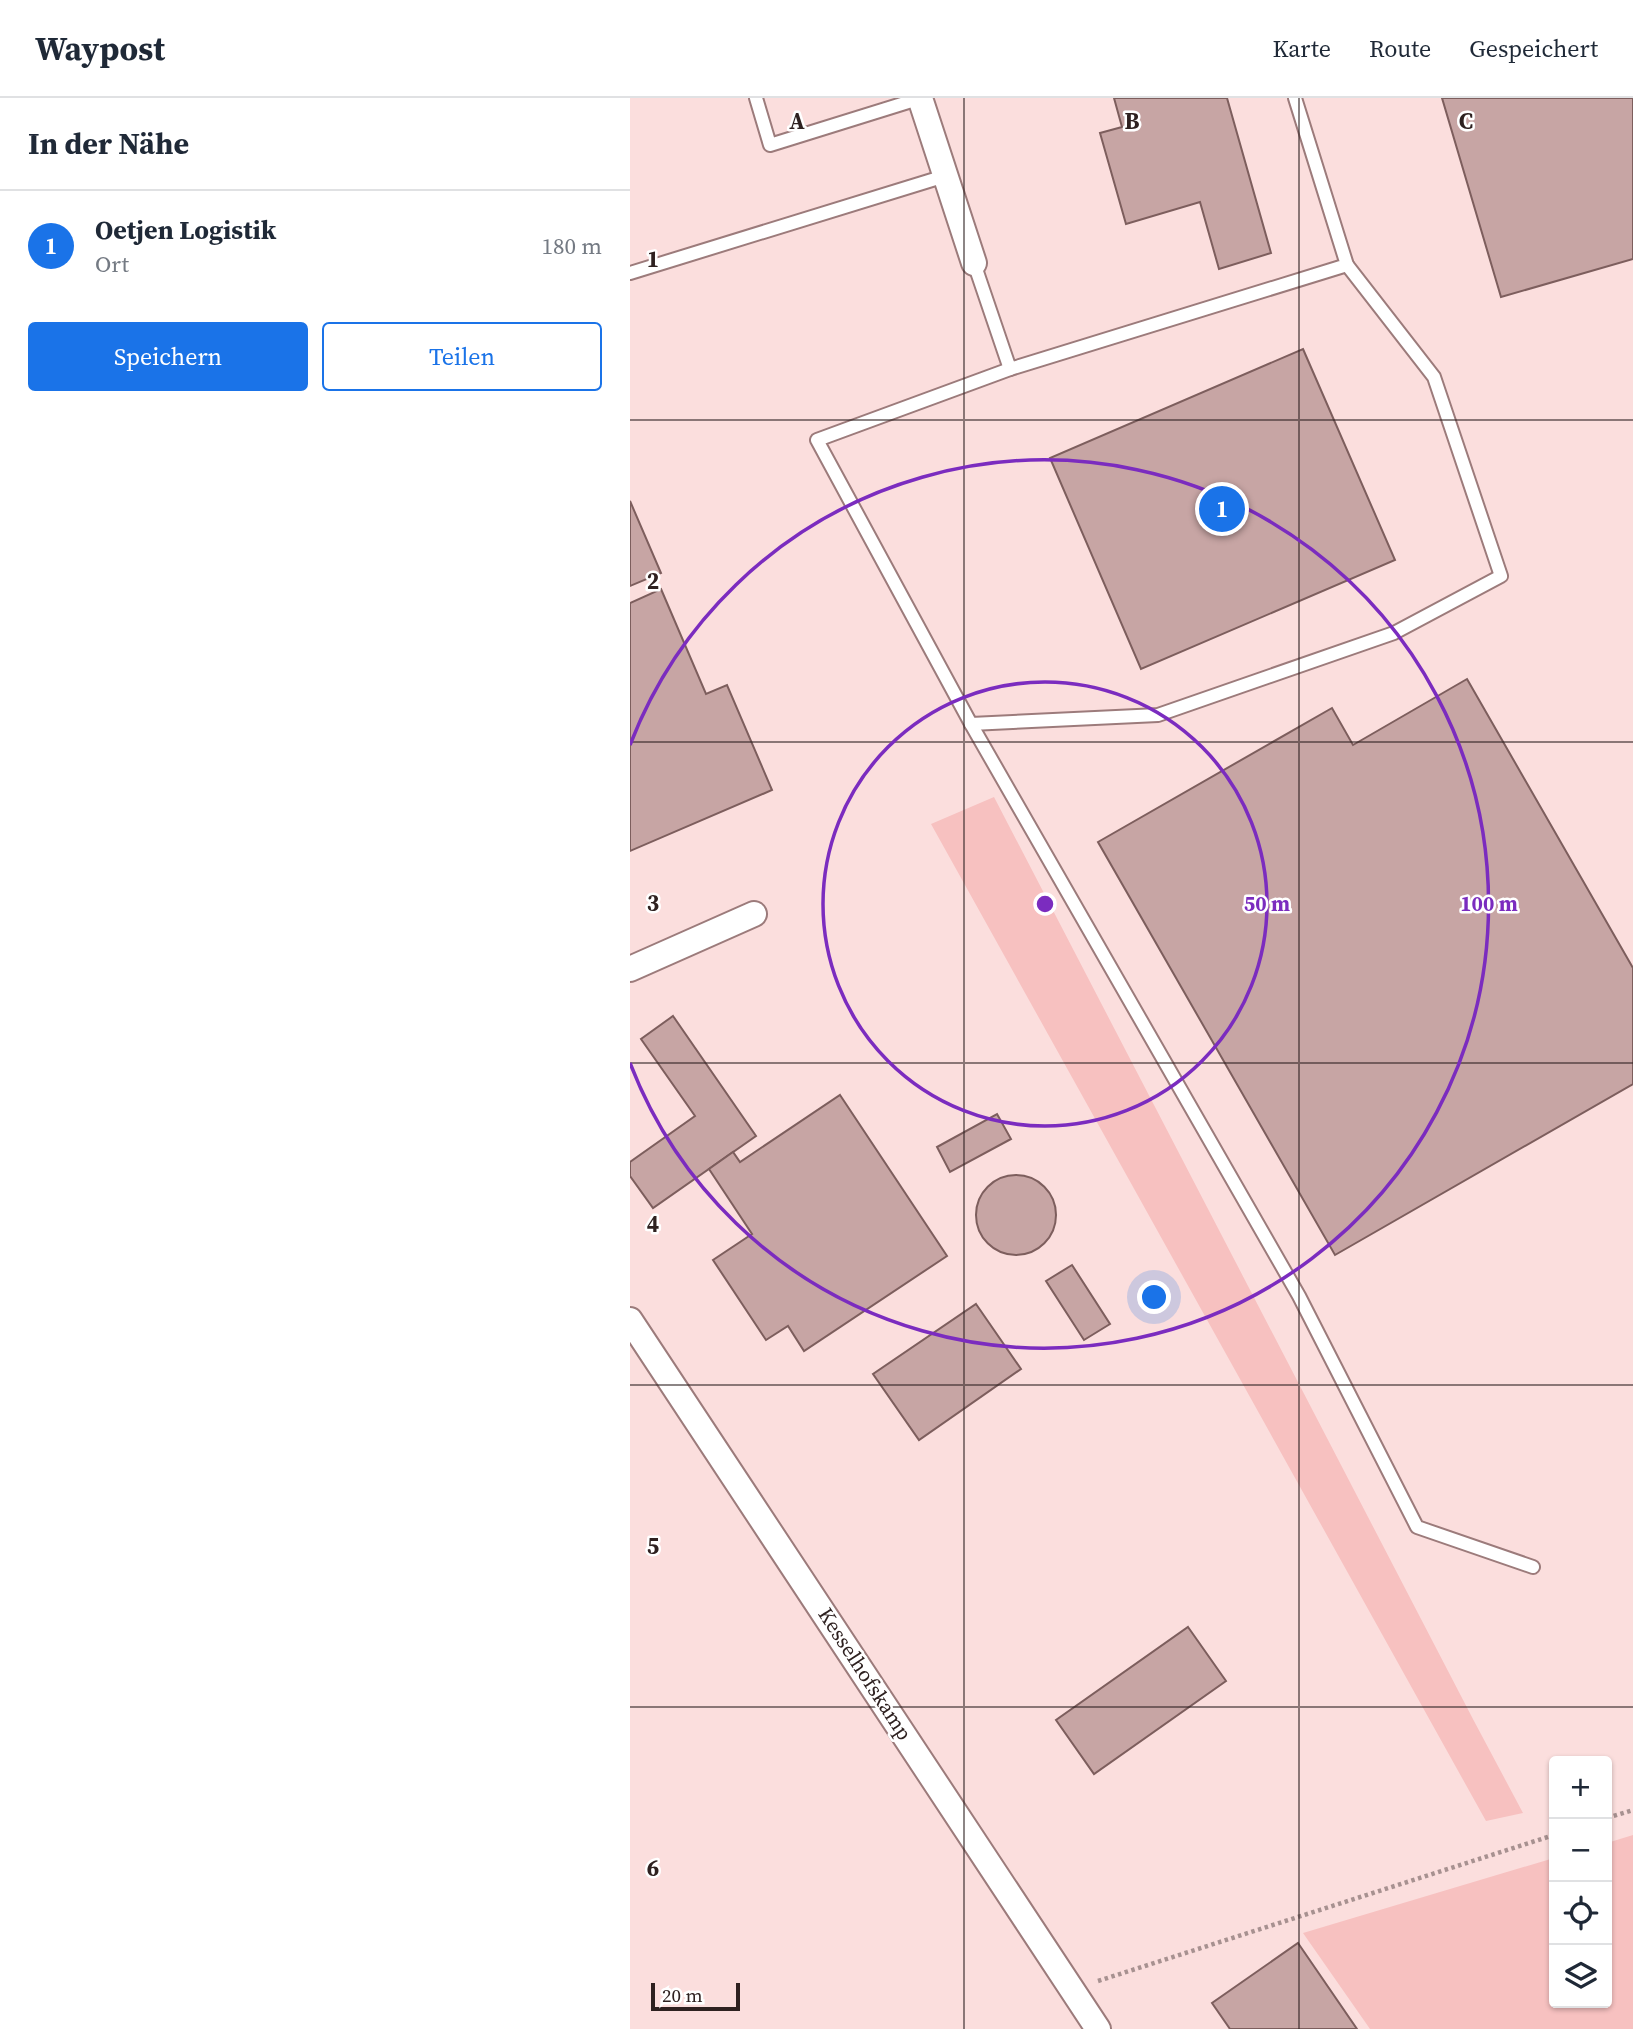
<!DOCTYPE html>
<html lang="de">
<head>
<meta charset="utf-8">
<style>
	:root { --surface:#fff; --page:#f6f6f7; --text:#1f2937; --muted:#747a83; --line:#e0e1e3; --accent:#1a73e8 }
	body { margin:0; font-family:"Source Serif 4",serif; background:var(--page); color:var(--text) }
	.controls { position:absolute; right:21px; bottom:21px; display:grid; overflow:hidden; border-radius:7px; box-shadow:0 2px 5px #0004 }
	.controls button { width:63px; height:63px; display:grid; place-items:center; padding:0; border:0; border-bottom:2px solid var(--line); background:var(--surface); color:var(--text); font:35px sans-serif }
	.scale { position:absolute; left:21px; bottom:18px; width:89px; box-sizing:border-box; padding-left:7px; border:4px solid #2e2120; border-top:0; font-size:19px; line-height:24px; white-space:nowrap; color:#2e2120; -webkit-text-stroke:5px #fff; paint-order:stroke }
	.you { position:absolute; left:525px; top:1200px; width:24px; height:24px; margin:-18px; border:5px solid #fff; border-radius:50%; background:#1a73e8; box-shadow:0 0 0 10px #1a73e833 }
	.badge { display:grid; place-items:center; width:46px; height:46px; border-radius:50%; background:var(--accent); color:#fff; font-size:23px; font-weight:700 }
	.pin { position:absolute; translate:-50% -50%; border:4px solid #fff; box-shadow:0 2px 7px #0006 }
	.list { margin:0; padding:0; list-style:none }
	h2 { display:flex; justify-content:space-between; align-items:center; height:91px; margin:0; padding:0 28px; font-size:30px }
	h2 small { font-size:23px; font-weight:400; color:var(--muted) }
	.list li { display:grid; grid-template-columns:46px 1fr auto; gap:21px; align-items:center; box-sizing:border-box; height:112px; padding:0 28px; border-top:2px solid var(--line) }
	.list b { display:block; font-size:26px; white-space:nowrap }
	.list p { margin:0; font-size:23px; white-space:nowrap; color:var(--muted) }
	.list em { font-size:23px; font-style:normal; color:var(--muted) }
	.actions { display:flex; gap:14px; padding:21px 28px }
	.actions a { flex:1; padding:16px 0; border:2px solid var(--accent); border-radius:7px; text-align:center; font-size:24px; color:var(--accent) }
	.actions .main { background:var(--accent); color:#fff }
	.icon { flex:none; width:38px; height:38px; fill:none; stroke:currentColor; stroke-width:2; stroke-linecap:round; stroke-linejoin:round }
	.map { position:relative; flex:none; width:1003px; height:1931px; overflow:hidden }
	header { display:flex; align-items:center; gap:42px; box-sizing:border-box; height:98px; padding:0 35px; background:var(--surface); border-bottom:2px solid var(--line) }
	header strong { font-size:33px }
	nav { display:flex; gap:38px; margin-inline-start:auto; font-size:24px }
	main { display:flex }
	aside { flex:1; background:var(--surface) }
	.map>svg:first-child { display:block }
	.green { fill:#f7c1c0 }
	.building { fill:#c7a5a4; stroke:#7d5e5d; stroke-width:2 }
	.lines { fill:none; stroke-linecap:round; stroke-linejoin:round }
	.service-casing { stroke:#9c7b7b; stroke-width:16 }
	.minor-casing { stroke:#9c7b7b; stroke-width:28 }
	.path { stroke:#a79190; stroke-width:4.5; stroke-dasharray:3.5 3.5; stroke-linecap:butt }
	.service { stroke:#fff; stroke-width:12 }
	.minor { stroke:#fff; stroke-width:24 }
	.grid { fill:none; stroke:#2e2120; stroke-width:2; stroke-opacity:0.55 }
	.ring { fill:none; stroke:#7b2cbf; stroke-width:3.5 }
	.labels { text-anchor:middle; stroke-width:5; stroke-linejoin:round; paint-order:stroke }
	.street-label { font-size:21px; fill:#2e2120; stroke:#fff }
	.grid-label { font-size:23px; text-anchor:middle; font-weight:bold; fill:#2e2120; stroke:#fff; stroke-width:5; stroke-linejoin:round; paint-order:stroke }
	.centre { fill:#7b2cbf; stroke:#fff; stroke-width:3.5 }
	.ring-label { font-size:21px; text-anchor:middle; font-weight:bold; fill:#7b2cbf; stroke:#fff; stroke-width:5; stroke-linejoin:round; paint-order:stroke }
</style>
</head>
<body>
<header>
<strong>Waypost</strong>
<nav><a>Karte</a><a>Route</a><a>Gespeichert</a></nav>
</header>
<main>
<aside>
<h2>In der Nähe<small></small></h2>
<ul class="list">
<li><span class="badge">1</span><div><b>Oetjen Logistik</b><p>Ort</p></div><em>180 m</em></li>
</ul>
<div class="actions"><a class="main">Speichern</a><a>Teilen</a></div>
</aside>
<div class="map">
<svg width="1003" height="1931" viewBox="0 0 1003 1931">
	<rect width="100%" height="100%" fill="#fbdedd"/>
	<!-- green -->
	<g class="green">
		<polygon points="364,699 844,1623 893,1715 856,1723 301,726"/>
		<polygon points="1003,1737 1003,1931 740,1931 673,1835 924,1760 924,1905 977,1905 977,1745"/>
	</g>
	<!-- building -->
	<g class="building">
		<polygon points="484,0 597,0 641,155 589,171 570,104 496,126 470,35 492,29"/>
		<polygon points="812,0 1003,0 1003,161 871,199"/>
		<polygon points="673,251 765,462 511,571 420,360"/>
		<polygon points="0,403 31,475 0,488"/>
		<polygon points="31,491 76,596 97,587 142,692 0,753 0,505"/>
		<polygon points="837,581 1003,870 1003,986 705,1157 468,744 702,610 723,647"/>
		<polygon points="43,918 126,1038 23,1110 0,1078 0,1064 65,1018 11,941"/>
		<polygon points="210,997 317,1158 174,1253 158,1228 136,1242 83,1162 122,1136 79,1071 103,1054 110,1064"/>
		<polygon points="367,1016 381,1041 320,1074 307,1049"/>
		<circle cx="386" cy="1117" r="40"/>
		<polygon points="442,1167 480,1226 454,1242 416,1183"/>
		<polygon points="346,1206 391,1271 289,1342 243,1276"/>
		<polygon points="558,1529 596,1583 464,1676 426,1622"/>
		<polygon points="668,1845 727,1931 600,1931 582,1905"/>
	</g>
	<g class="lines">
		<defs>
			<g id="service">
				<polyline points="126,0 140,47 291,0"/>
				<polyline points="344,165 380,271 717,167 665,0"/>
				<polyline points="0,175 315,78"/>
				<polyline points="380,271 187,342 341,626 669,1198 787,1429 903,1469"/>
				<polyline points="341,626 528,617 764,535 871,478 804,279 717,167"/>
			</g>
			<g id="minor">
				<polyline points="290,0 344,165"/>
				<polyline points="0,871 124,816"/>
				<polyline points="0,1222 468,1931"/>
			</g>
		</defs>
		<!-- service casing -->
		<use href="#service" class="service-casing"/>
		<!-- minor casing -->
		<use href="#minor" class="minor-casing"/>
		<!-- path -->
		<g class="path">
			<polyline points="977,1720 1003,1712"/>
			<polyline points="468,1883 924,1737"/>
		</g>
		<!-- service -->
		<use href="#service" class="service"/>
		<!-- minor -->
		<use href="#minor" class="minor"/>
	</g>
	<!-- grid -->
	<path class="grid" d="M334 0V1931M669 0V1931M0 322H1003M0 644H1003M0 965H1003M0 1287H1003M0 1609H1003"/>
	<!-- distance rings -->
	<g class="ring">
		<circle cx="415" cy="806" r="222"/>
		<path d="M0 647A444 444 0 1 1 0 965"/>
	</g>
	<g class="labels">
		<!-- street labels -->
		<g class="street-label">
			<text transform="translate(235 1576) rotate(57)" y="7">Kesselhofskamp</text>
		</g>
	</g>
	<g class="grid-label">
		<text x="167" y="31">A</text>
		<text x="502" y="31">B</text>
		<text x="836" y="31">C</text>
		<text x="23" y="169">1</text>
		<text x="23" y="491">2</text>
		<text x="23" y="813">3</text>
		<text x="23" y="1134">4</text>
		<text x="23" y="1456">5</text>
		<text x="23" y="1778">6</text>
	</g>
	<circle cx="415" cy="806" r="10" class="centre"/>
	<g class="ring-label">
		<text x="637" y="813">50 m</text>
		<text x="859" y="813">100 m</text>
	</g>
</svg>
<div class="controls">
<button>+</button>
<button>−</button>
<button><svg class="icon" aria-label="locate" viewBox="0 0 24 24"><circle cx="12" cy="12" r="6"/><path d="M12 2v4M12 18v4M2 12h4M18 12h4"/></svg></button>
<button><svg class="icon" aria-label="layers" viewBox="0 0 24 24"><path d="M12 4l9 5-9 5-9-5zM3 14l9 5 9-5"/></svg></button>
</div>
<div class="scale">20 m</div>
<div class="you"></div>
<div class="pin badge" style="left:592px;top:411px">1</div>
</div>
</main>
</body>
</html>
